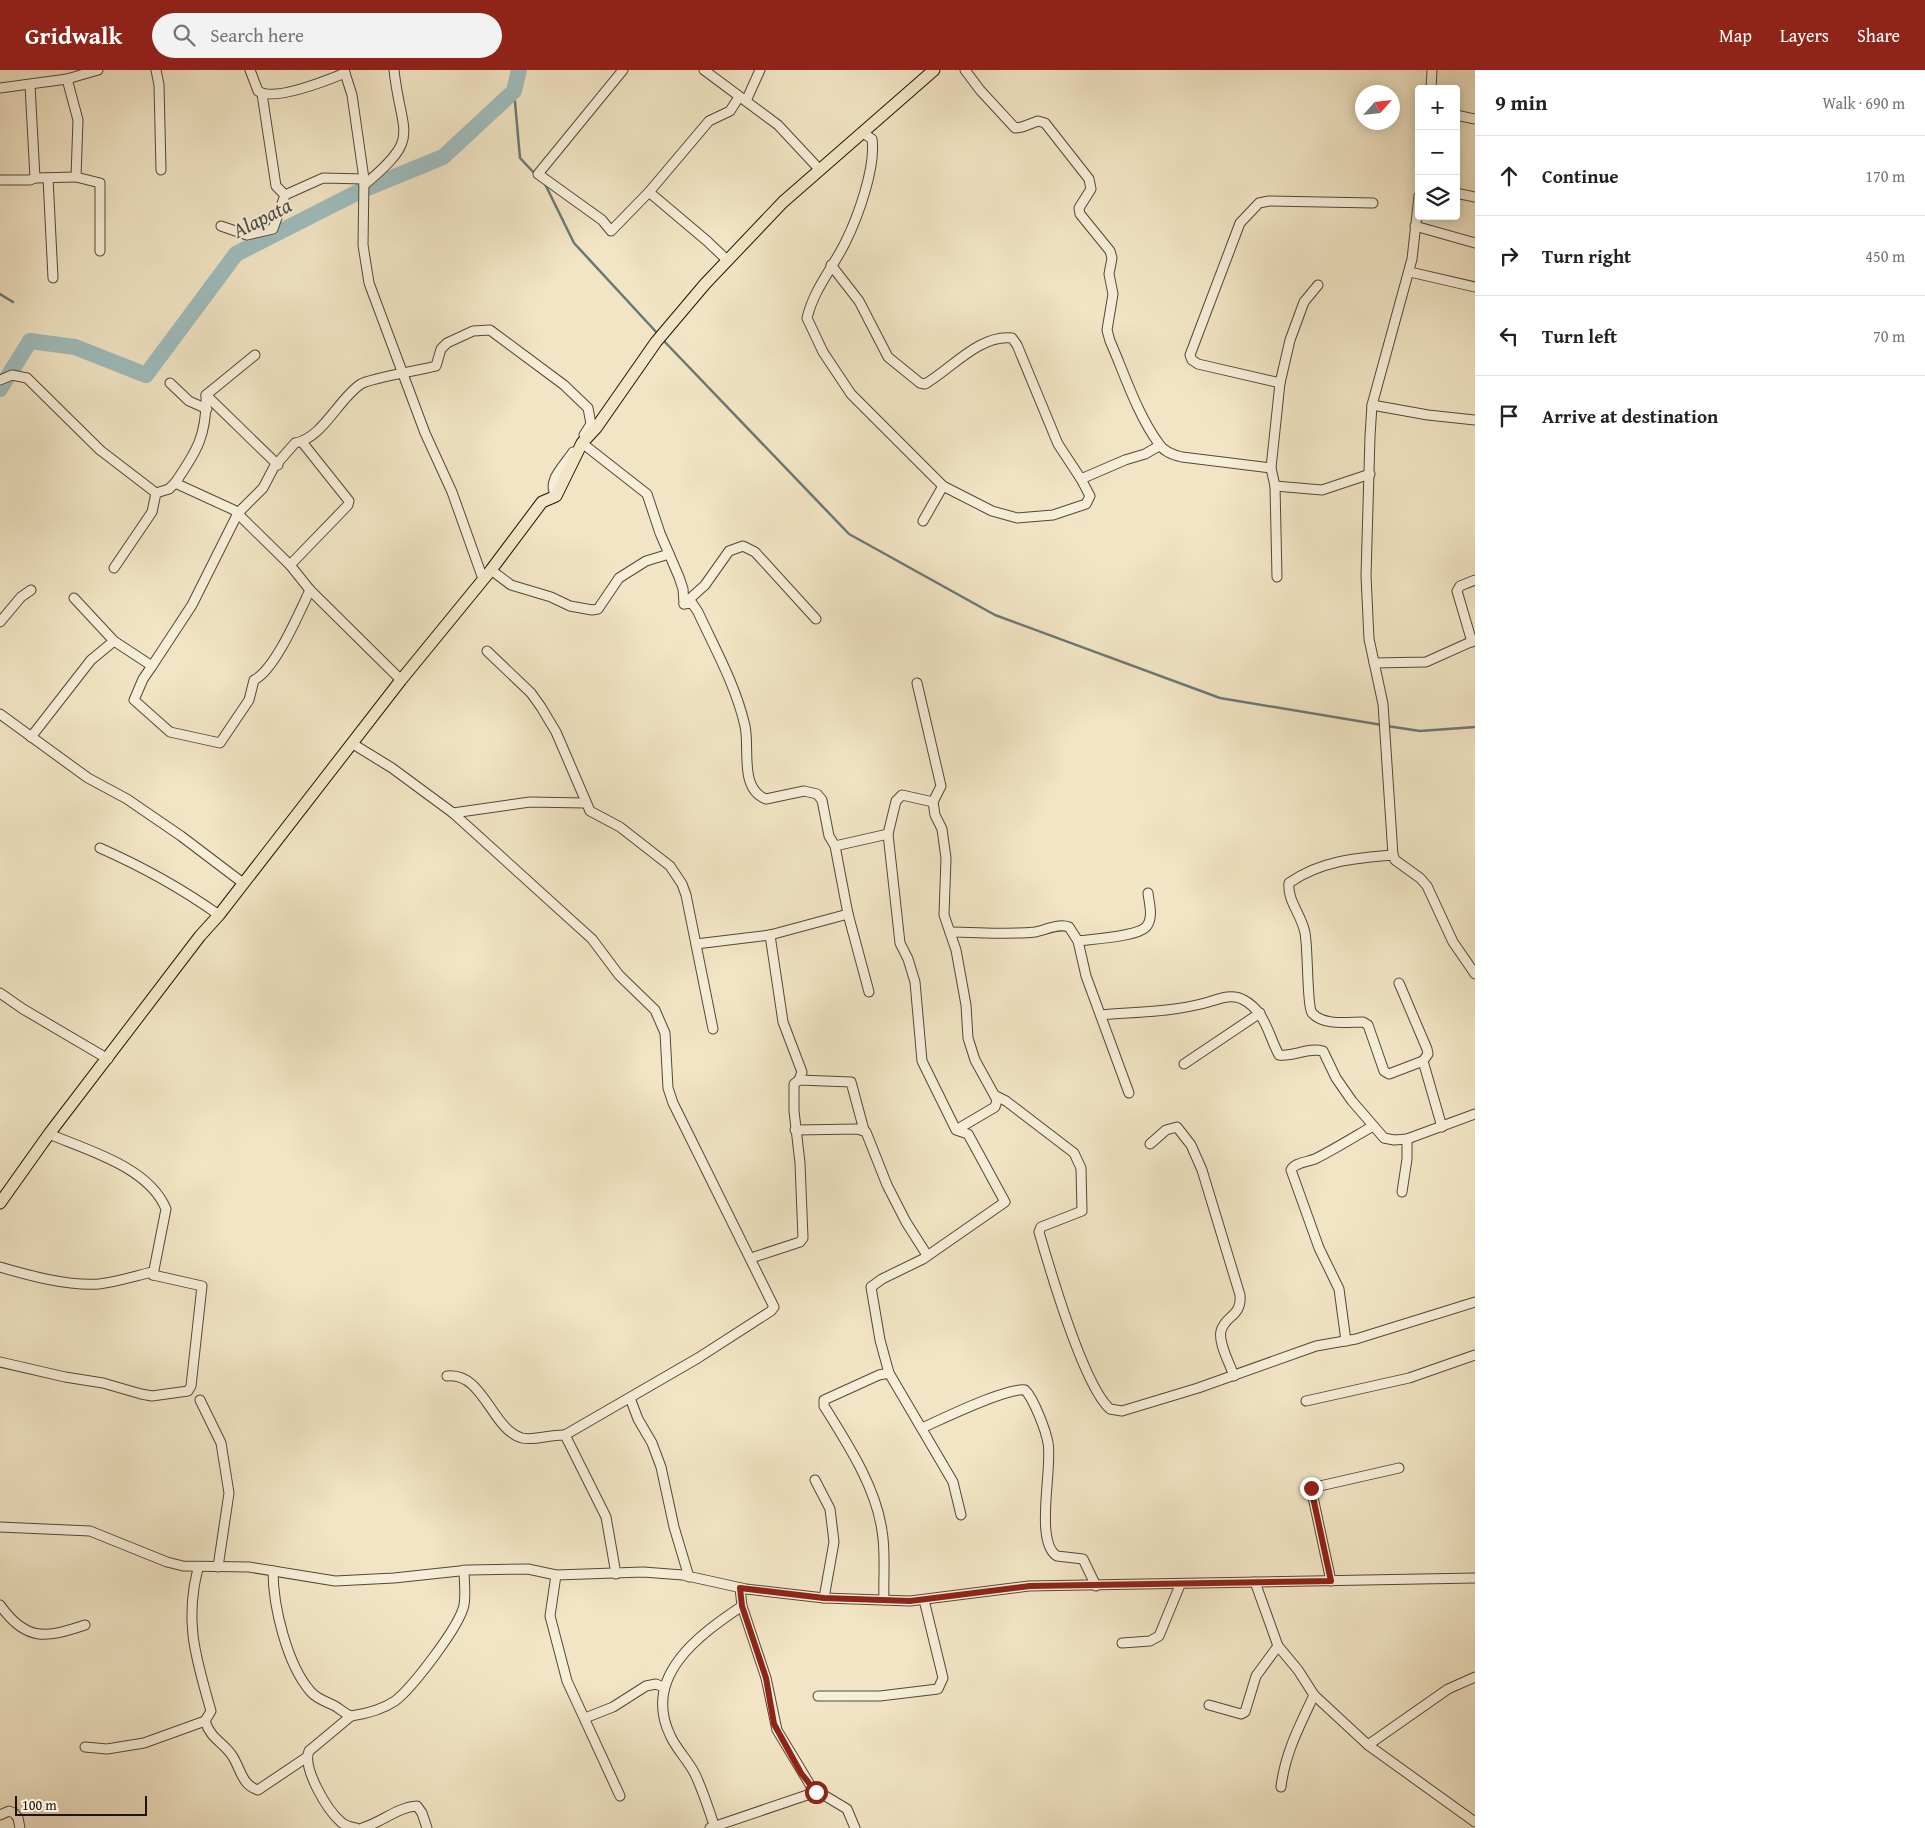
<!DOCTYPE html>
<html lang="en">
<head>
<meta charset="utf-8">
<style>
	:root { --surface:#fff; --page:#f2f2f2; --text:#202124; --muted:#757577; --line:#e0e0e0; --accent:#8f2418 }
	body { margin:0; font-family:"Gentium Book Plus",serif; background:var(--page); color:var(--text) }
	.controls { position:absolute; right:15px; top:15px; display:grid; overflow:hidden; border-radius:5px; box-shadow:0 2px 12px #0003 }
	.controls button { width:45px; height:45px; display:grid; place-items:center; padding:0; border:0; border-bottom:1px solid var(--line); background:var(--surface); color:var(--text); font:25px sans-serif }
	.compass { position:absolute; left:1355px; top:15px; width:45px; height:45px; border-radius:50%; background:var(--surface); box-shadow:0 2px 12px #0003; rotate:63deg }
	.scale { position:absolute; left:15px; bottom:12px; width:132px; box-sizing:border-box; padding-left:5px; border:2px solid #1e1406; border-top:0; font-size:14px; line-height:18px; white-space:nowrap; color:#1e1406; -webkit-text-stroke:4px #f7eed9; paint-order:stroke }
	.stop { position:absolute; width:15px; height:15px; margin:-11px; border:4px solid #8f2418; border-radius:50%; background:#fff }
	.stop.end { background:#8f2418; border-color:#fff; box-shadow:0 1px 5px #0008 }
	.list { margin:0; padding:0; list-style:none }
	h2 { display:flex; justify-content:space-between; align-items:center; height:65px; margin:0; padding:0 20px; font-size:21px }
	h2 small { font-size:16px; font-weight:400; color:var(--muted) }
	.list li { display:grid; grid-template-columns:32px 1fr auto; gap:15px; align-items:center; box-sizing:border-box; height:80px; padding:0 20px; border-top:1px solid var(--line) }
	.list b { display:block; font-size:19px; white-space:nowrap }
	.list em { font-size:16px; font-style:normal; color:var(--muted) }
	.icon { flex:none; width:28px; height:28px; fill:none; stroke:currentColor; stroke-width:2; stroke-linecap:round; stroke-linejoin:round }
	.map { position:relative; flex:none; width:1475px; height:1758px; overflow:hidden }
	header { display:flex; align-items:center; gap:30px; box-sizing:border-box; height:70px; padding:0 25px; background:var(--accent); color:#fff }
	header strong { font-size:24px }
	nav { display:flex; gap:28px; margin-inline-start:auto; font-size:18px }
	.search { width:350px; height:45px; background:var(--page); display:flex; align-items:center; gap:12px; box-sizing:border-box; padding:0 18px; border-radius:28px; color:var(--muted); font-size:19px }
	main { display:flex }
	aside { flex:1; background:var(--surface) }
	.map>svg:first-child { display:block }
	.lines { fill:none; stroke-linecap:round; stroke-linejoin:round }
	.stream { stroke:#6b7974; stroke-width:2.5 }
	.river { stroke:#9ebdbd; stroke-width:16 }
	.minor-casing { stroke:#534836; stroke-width:11 }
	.major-casing { stroke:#1e1406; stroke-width:13 }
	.minor { stroke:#f7eed9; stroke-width:9 }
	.major { stroke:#f2e5c5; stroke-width:11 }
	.route { stroke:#8f2418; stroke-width:6 }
	.labels { text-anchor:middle; stroke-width:4; stroke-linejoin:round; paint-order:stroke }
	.water-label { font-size:21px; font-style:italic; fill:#4b4f46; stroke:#f7eed9 }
</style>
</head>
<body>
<header>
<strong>Gridwalk</strong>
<div class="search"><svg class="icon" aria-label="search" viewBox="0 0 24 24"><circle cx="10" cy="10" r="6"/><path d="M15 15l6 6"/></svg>Search here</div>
<nav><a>Map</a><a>Layers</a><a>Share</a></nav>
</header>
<main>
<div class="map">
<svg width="1475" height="1758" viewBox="0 0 1475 1758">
	<rect width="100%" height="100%" fill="#f2e5c5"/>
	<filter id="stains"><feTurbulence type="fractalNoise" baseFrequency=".004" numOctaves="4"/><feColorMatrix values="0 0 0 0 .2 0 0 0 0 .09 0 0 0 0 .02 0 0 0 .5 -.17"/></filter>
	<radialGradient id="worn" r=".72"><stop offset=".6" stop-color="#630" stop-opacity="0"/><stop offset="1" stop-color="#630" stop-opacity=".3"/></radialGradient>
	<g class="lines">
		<!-- stream -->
		<g class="stream">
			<polyline points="514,21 520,88 536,105"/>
			<polyline points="545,114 574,173 658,264"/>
			<polyline points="0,224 13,232"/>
			<polyline points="663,270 849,464 995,545 1220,628 1382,655"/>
			<polyline points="1387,656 1420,661 1475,657"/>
		</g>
		<!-- river -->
		<polyline class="river" points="0,319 30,271 75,277 146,305 236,184 360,121 443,87 514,21 519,0"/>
		<defs>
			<g id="minor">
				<polyline points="156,0 159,15 161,100"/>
				<path d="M250 0 258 21C274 32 328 10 345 3"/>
				<polyline points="344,0 352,25 364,109 363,175 369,213 425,363 452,422 483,509"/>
				<polyline points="623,0 538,104 602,150 611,161 649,122 709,51 730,41 739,27"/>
				<polyline points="704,0 778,55 820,100"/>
				<path d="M965 0 980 20 1015 58 1022 57 1038 51 1045 53 1089 109 1091 119 1079 138 1080 144 1110 181 1112 188 1109 204 1113 224 1107 260 1110 271C1125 305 1137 344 1159 374 1164 382 1173 385 1182 387L1271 398"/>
				<polyline points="67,9 78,50 76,107 100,113 100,181"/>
				<polyline points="0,18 67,9 98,0"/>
				<polyline points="1431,19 1432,0"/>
				<polyline points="262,24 276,116 285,125 323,108 364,109"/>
				<polyline points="746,31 760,0"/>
				<polyline points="1456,45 1475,49"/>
				<path d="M863 63 872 69C876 97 858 147 845 173 832 199 814 219 807 248L823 282 851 324 943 416 992 441 1017 448 1053 445 1086 434 1090 426 1081 409"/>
				<polyline points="35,108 76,107"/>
				<polyline points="48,108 53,208"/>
				<polyline points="0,110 30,110 35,108 30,15"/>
				<path d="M364 115C423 66 401 66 394 0"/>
				<polyline points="649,122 707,171 727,190"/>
				<polyline points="1456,123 1475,127"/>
				<polyline points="1419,126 1412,189 1372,335 1370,366 1366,506 1369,569 1383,634 1393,785 1395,790 1420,808 1427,816 1453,872 1475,904"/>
				<polyline points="221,156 247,165 273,159 285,125"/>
				<polyline points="1415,156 1475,173"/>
				<path d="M831 195 859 231 888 287 920 313 925 314C951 299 980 264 1012 268L1017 275 1058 374 1081 409 1125 390 1145 384 1159 376"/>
				<polyline points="1410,202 1475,217"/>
				<polyline points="0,310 12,305 27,308 100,380 156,423"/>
				<polyline points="170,313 189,331 207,339"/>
				<polyline points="1280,313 1198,294 1192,290 1190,285 1240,153 1259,133 1269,131 1373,133"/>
				<polyline points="206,325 255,285"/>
				<polyline points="1372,335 1428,345 1475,350"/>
				<path d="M582 373 647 424 660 463 679 507 683 519 684 534 692 533 698 542C715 579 736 616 745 656 750 678 739 719 766 729L804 721 817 724 822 730 829 766 835 776 848 844 770 865 696 874"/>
				<path d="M175 413C197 381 207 365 206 325L278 395"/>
				<polyline points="1275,416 1322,420 1370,404"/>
				<path d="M556 426C546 411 564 396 573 382"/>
				<polyline points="923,451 943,416"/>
				<polyline points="290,495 348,435 349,431 302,372"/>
				<polyline points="114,498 152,442 156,423 169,419 175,413 234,440 290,495 310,520 401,610"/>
				<polyline points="491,500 511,515 551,527 570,536 592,540 598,539 619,508 646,491 669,484"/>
				<polyline points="1277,507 1275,416 1271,398 1280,313 1290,270 1304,232 1318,215"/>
				<path d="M74 528 114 571 152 596 143 609 134 630 170 662 220 673 249 630 254 610C275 600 299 543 310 520"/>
				<polyline points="684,534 705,515 729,481 743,476 755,482 816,549"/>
				<polyline points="0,552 21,527 31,520"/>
				<polyline points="1472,572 1457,521 1460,516 1475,510"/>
				<polyline points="487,581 531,623 541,637 556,662 590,741 620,757 670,796 682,814 686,825 713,959"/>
				<polyline points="1374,593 1426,592 1475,570"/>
				<path d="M152 596 192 535 238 443 263 418 274 397 295 373C322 369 339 328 361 314 370 308 421 300 436 296L441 279 447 273 473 261 490 260 564 315 588 338 591 354 584 365"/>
				<polyline points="917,613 941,716 933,732"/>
				<polyline points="0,644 88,708 127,729 181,766 243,813"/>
				<polyline points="31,667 91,590 114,571"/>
				<polyline points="353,674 392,698 453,743 530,732 585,733"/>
				<polyline points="453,743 592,869 619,905 655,940 665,963 668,1018 673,1033 774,1237 771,1241 698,1288 565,1365"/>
				<polyline points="835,776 888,764"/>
				<path d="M100 778C143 797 181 818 219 845"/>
				<path d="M1393 785C1355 788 1320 791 1289 813 1287 831 1302 845 1305 863 1308 877 1307 936 1312 943 1324 956 1347 952 1363 952L1368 955 1384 1001 1389 1004 1423 991 1442 1057"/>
				<polyline points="848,844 869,922"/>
				<path d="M950 862C978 862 1007 865 1035 862 1046 860 1058 853 1069 857L1078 871 1086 906 1129 1023"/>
				<polyline points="770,865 783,952 802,1002 799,1010"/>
				<path d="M1078 871C1093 869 1136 867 1146 857 1154 848 1149 833 1148 823"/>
				<polyline points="1399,913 1427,979 1428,984 1423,991"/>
				<polyline points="0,923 23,939 108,989"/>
				<path d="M1101 945C1135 942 1171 942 1205 933 1216 930 1231 923 1242 929 1266 941 1268 965 1279 985 1294 987 1308 977 1323 981L1336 1008 1352 1031 1384 1068 1394 1070 1407 1069 1475 1044"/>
				<polyline points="1184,994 1260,943"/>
				<path d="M996 1026 1006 1031 1074 1083 1081 1098 1082 1141 1041 1157 1039 1162C1050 1200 1084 1316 1110 1339L1122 1341 1198 1318 1316 1276 1356 1269 1475 1232"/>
				<polyline points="795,1060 858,1059 866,1062 887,1115 906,1152 927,1185"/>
				<path d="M1150 1074 1166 1060 1177 1057 1191 1075 1202 1100 1240 1225C1242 1247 1225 1245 1221 1261 1218 1273 1230 1294 1234 1306"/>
				<polyline points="1402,1122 1407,1089 1407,1069"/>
				<polyline points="751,1188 800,1172 803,1168 800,1093 794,1041 794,1014 799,1010 851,1012 864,1060"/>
				<path d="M0 1197C31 1206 67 1216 99 1214 117 1212 135 1206 152 1202L153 1205 166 1139C149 1097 87 1080 49 1064"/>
				<path d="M1346 1271 1339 1219 1319 1178 1291 1100C1294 1093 1307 1092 1315 1089 1335 1079 1354 1067 1373 1056"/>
				<polyline points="0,1292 65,1307 103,1313 141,1324 152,1326 188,1321 191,1316 202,1216 153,1205"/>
				<polyline points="889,1303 880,1270 871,1217 882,1209 923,1189 1005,1132 968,1064 956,1060 922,991 915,912 908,889 900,873 888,764 896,731 902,725 933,732 935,745 942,759 946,788 944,845 956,880 966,935 968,968 975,990 997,1030 995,1037 956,1060"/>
				<path d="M447 1306C484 1302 491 1359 522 1368 535 1371 552 1364 565 1365L606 1447 616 1504"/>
				<polyline points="630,1328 638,1349 652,1373 661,1397 674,1457 689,1507"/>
				<polyline points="200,1330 221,1373 229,1423 218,1497"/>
				<polyline points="1306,1331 1409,1308 1475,1285"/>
				<path d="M922 1358C942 1349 1007 1317 1025 1320 1034 1329 1046 1361 1048 1373 1053 1397 1034 1472 1057 1486L1083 1489 1096 1516"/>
				<polyline points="815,1410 830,1439 834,1472 824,1528"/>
				<polyline points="0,1457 90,1461 167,1492 183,1496 249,1497 335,1511 394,1508 469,1500 528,1499 556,1505 643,1502 683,1505 746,1519 824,1528 910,1531 1029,1516 1475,1508"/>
				<path d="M273 1501C273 1536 287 1595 311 1622 317 1629 327 1632 335 1636 340 1639 345 1644 351 1646 365 1644 383 1639 395 1631 412 1618 460 1556 464 1535 466 1523 464 1511 464 1500"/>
				<polyline points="556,1505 550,1546 567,1611 620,1726"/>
				<polyline points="1331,1511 1311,1418 1399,1398"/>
				<polyline points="1255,1512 1278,1576 1298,1600 1314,1625 1368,1675 1475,1752"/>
				<polyline points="740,1518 742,1536 766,1608 777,1660 812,1718 847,1739 855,1758"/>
				<path d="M884 1530C883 1508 886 1483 882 1461 876 1417 847 1373 824 1336V1330L879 1305 889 1303 953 1412 961 1445"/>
				<path d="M0 1535C26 1572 46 1568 85 1555"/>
				<polyline points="1122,1573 1150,1571 1159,1566 1180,1515"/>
				<polyline points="818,1626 880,1626 938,1619 943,1608 924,1530"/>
				<polyline points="1209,1635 1241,1644 1245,1642 1256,1606 1278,1576"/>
				<path d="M351 1646 309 1681C302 1698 327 1740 341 1752 345 1756 351 1757 356 1758"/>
				<polyline points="585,1648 613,1637 646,1616 656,1614 663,1617"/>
				<path d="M205 1651C211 1670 225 1673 233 1687 241 1700 242 1715 258 1720L307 1687"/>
				<polyline points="1368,1675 1448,1619 1475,1607"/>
				<path d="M85 1677 107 1679 144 1673 205 1651 211 1641C196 1588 184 1553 198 1498"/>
				<path d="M1281 1717C1285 1683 1300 1655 1314 1625"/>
				<polyline points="0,1745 9,1741 14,1743 18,1748 20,1758"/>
				<path d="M362 1758C381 1753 397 1737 417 1736L422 1743 427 1758"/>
				<polyline points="710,1758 816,1722"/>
				<path d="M715 1758C709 1740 703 1721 695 1704 688 1690 676 1679 670 1665 642 1606 699 1565 742 1536"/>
			</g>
			<polyline id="major" points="0,1133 49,1064 200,866 219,845 401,610 491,500 542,432 556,426 582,373 596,358 656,272 705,214 783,132 934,0"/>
		</defs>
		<!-- minor casing -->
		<use href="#minor" class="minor-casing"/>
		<!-- major casing -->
		<use href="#major" class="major-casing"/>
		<!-- minor -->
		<use href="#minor" class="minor"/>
		<!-- major -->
		<use href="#major" class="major"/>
	</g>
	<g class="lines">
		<!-- route -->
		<polyline class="route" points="816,1722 801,1703 774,1654 766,1608 742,1536 740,1518 824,1528 910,1531 1030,1516 1331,1511 1311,1418"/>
	</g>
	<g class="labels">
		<!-- water labels -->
		<g class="water-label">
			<text transform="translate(262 148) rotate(-27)" y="7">Alapata</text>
		</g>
	</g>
	<rect width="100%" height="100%" filter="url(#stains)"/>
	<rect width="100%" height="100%" fill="url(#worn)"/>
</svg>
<div class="controls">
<button>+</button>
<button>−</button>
<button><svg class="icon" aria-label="layers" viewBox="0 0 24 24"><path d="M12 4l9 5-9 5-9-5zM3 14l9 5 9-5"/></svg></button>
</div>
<svg class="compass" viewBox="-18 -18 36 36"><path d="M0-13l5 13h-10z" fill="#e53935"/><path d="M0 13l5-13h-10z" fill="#757577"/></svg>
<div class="scale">100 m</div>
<div class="stop" style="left:816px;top:1722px"></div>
<div class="stop end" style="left:1311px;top:1418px"></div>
</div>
<aside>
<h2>9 min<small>Walk · 690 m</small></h2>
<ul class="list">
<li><svg class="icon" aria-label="ahead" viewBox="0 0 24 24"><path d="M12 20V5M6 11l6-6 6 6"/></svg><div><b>Continue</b></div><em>170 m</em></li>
<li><svg class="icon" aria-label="right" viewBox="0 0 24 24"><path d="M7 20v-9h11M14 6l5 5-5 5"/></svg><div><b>Turn right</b></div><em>450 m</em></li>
<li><svg class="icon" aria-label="left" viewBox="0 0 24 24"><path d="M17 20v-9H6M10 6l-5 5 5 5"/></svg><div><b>Turn left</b></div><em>70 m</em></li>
<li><svg class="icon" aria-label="arrive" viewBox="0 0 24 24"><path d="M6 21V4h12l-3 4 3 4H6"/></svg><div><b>Arrive at destination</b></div></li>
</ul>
</aside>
</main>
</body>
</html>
